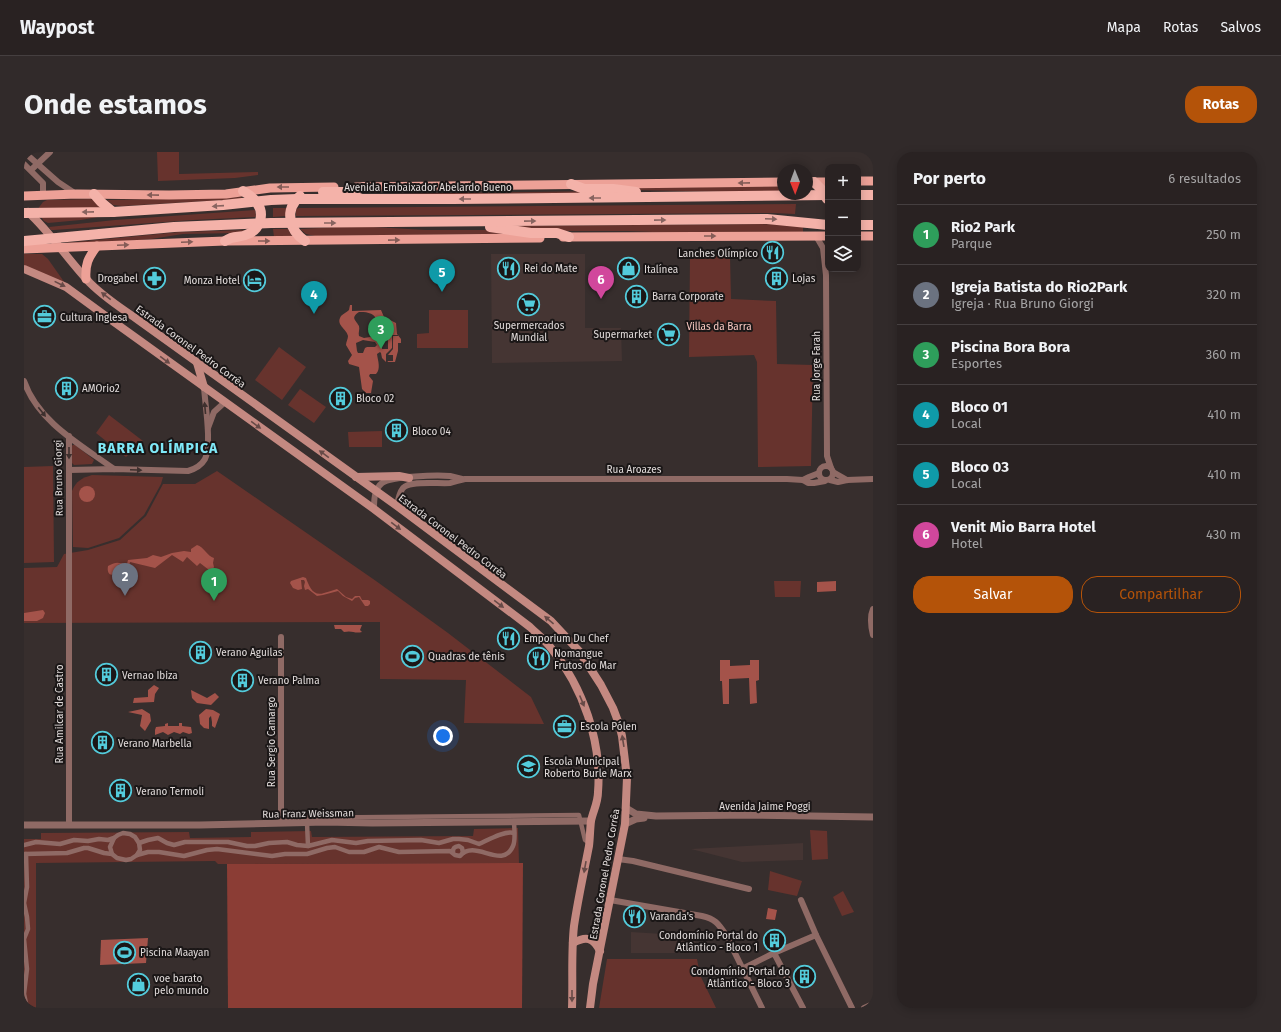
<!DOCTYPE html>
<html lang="pt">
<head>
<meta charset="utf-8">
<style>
	:root { --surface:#292222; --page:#312a2a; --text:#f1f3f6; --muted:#a5a4a5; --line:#453f40; --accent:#b45309 }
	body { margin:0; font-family:"Fira Sans",sans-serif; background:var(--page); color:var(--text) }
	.controls { position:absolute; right:12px; top:12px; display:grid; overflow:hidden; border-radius:8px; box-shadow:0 2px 10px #0003 }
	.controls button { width:36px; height:36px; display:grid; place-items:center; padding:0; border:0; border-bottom:1px solid var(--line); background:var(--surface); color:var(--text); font:20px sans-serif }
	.compass { position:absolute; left:753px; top:12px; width:36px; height:36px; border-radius:50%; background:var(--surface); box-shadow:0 2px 10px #0003; rotate:179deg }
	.you { position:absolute; left:419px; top:584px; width:14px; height:14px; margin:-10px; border:3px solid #fff; border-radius:50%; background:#1a73e8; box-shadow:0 0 0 6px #1a73e833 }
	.badge { display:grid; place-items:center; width:26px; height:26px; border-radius:50%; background:var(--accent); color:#fff; font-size:13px; font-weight:700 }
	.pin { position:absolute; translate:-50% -33px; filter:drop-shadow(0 1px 2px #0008) }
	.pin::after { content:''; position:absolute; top:21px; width:14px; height:12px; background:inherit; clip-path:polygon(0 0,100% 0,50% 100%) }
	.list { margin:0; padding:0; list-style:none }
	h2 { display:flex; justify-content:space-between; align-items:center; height:52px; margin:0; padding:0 16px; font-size:17px }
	h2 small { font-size:13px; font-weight:400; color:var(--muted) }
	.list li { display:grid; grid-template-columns:26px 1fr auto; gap:12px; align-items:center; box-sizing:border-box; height:60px; padding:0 16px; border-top:1px solid var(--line) }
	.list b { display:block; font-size:15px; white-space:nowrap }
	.list p { margin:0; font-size:13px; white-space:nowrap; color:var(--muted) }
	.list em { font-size:13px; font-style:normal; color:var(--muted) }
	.actions { display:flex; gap:8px; padding:12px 16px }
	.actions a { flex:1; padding:9px 0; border:1px solid var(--accent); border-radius:16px; text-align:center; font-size:14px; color:var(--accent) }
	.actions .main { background:var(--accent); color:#fff }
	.icon { flex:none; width:22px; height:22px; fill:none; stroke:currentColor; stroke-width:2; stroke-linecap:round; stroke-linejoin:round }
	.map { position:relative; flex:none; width:849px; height:856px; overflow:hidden; border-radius:16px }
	header { display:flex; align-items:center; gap:24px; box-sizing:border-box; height:56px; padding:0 20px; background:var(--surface); border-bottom:1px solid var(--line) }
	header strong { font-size:19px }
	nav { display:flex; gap:22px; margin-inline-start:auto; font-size:14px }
	.intro { display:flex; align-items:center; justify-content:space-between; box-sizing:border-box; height:96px; padding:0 24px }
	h1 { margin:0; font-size:28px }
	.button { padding:10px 18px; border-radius:16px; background:var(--accent); color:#fff; font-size:14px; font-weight:700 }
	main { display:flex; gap:24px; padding:0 24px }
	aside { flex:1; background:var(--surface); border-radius:16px; box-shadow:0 2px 10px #0003 }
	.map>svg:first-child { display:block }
	.built { fill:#453533 }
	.green { fill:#67332d }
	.forest { fill:#8b3d35 }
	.water { fill:#a4534a; fill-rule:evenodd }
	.pier { fill:#372e2d }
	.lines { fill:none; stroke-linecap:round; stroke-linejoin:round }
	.pedestrian { stroke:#8f6a65; stroke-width:4.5 }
	.minor { stroke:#8f6a65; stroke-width:6 }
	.tertiary { stroke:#8f6a65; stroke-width:7 }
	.secondary { stroke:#c48981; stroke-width:8 }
	.primary { stroke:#eda197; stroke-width:9 }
	.trunk { stroke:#f4b2a9; stroke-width:10 }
	.oneway { fill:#845c57 }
	.oneway2 { fill:#886460 }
	.oneway3 { fill:#674a47 }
	.oneway4 { fill:#3e302e }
	.labels { text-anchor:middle; stroke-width:4; stroke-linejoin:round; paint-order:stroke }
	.street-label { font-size:10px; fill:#e2dcdb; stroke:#1b1717 }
	.poi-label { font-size:10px; fill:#e2dcdb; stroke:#1b1717; text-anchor:start }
	.park-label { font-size:10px; fill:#facac3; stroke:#1b1717 }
	.district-label { font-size:14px; font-weight:bold; letter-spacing:1px; fill:#7fe9f8; stroke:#1b1717 }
</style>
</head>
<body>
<header>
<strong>Waypost</strong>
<nav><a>Mapa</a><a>Rotas</a><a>Salvos</a></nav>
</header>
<div class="intro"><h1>Onde estamos</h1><a class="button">Rotas</a></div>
<main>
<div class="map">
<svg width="849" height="856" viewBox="0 0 849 856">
	<rect width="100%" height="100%" fill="#372e2d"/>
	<!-- built -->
	<g class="built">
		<polygon points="467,102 561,102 561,176 597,176 598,209 468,211"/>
		<polygon points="779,691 779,708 718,710 667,697"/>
		<polygon points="607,780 671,784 672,801 607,801"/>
	</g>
	<!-- green -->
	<g class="green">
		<polygon points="133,0 155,0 155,22 234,20 234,23 211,26 134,29"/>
		<polygon points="759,34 759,41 609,38 606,36"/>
		<polygon points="582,39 597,41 287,43"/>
		<polygon points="217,45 218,46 218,47 98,54 89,53 83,48"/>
		<polygon points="67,47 69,48 77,56 13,58 19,50 23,48"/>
		<polygon points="772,52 771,62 750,61 275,64 272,64 272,57 275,56"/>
		<polygon points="249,56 263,56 262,64 249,65"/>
		<polygon points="231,58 232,64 231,65 169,68 30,78 27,78 25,75 91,68"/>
		<polygon points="85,63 57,68 24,71 20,69 17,65"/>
		<polygon points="755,72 779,75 779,80 655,81 603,79 512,79 487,74"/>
		<polygon points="332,74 402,78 469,78 496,82 291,84 282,82 276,77"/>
		<polygon points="249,77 264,77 268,84 250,85"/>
		<polygon points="221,78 215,81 159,82 127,87 70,92 41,91 155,80"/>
		<polygon points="0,102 18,102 24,107 43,134 0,113"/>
		<polygon points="666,103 706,104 707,147 752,149 753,212 789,213 787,314 734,315 733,210 730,203 665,205"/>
		<polygon points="405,158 444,158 444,196 393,196 393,182 405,181"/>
		<polygon points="255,195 282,215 258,248 231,228"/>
		<polygon points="276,237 302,255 290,271 264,253"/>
		<polygon points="85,263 119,289 102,305 72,281"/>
		<polygon points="358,279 358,295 325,295 324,280"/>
		<polygon points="49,293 51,293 69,307 70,308 68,312 50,313 47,310 47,294"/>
		<polygon points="29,314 30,410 0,411 0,315"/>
		<polygon points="193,319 352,429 424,481 507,545 520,572 440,571 442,528 356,527 356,470 0,471 0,416 33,415 40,402 64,398 96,388 122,364 139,332 171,332"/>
		<path d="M68 323 139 325 137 332 120 363 95 386 64 396 49 395 48 339C52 329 58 326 68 323Z"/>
		<polygon points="750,429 777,429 776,445 751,445"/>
		<polygon points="494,676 495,711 203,712 194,712 191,709 12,711 12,856 0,856 0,687 17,687 17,681 165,680 166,686 227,685 227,680 287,679 288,685 449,684 450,677"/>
		<polygon points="786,678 803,679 804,707 788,708"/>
		<polygon points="746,719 778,729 773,744 744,738"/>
		<polygon points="819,739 830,760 818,764 809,745"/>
		<polygon points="583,807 673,807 676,823 692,856 575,856"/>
	</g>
	<!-- forest -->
	<polygon class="forest" points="499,711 498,856 204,856 203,712"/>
	<!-- water -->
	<g class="water">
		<path d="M326 153H328V159L357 158 360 165 372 171 373 182 377 187V191H374V199L371 210H362L358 206 357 201 356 200 353 202C354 209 357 217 352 222H346L345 224 349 229 347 241H342L338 237 335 215 325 212 324 209 328 203 322 193C322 190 324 187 324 184 323 177 311 173 317 164 319 162 323 160 325 158ZM335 160C340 160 350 160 352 167 353 170 351 173 351 176 351 180 354 181 353 185L351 186 346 185 340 186 335 184C334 181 336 177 335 174 332 168 326 166 335 160ZM339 188 351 190 353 193 351 195H343L341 196 339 201H334L333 199 332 191Z"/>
		<circle cx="63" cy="342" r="8"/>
		<path d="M173 393C180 395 183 404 190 406L189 411 190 415 189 417 185 418 176 411 173 414 163 405 159 410 148 403 131 416 106 410 105 414H103L102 416 95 412C92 427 82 425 84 414 93 409 94 411 103 412L104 408 123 406 129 403 137 405 148 401 160 399 167 400V397Z"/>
		<path d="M279 425 282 426C285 434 289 445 300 441 305 440 309 438 313 437L322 445 328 447 331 444H336L338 448H344L346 449V452L344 454H341L335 445 331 446 328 449 319 444 314 439 299 443 293 444 284 437 281 438 280 434 281 430 280 428H277L278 437 274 438 269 436 266 431 267 429Z"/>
		<polygon points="812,429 812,439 793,440 793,430"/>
		<polygon points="19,458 21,461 19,466 13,469 0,469 0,461"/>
		<path d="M310 473H338L336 478 338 480C330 482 329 478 320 480L317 477H311Z"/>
		<polygon points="706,508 706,514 726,513 726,508 735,508 735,528 732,529 733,551 726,552 725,526 705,527 705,552 699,552 698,529 696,529 696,508"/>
		<polygon points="130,533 135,536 131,542 130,550 109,551 110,546 124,545 124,538"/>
		<polygon points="167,538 183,546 191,541 195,545 187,553 173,551 168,546"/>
		<polygon points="118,557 126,562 127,569 121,579 116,574 118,563 104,560"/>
		<polygon points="182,557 189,558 196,562 191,576 188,574 188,570 187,564 185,566 185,577 180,576 176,572 175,563"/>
		<polygon points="144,571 144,574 155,574 155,571 158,571 158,574 167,575 168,581 165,582 159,580 156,582 150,580 144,583 139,580 131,583 131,578 132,575 141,574 141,572"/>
		<polygon points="744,756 753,758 751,768 742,767"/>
		<polygon points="124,786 122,811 76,813 77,788"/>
	</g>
	<!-- pier -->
	<polygon class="pier" points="362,174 368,174 369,180 363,181 362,183 374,183 374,184 369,184 369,197 364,203 369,203 369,209 364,209 363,211 362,211 362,202 368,196 368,184 359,184 359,187 364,187 364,197 358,197 358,183 361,183"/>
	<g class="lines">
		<!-- pedestrian -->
		<g class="pedestrian">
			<polyline points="257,666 555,663 561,688 566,691"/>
			<polyline points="283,671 284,694"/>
			<path d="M0 693 12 690 36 692 50 688 64 689 75 687 84 688 90 686 94 683 99 681 106 682 111 685 115 691 124 688 134 686 143 691 150 693 161 690H204L223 694H231L245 691 263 690 273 693 284 694 308 688 332 691 344 689 397 688 415 691 429 687H435L444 688 455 692C464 688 481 678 490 681"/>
			<path d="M429 700C429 696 430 695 435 694L438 696 439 701"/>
			<path d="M0 702 43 701 60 696H64L80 701 88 702 93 706 102 708 107 707 113 703 124 700H135L160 704 183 698 193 697 248 704 261 702H283L303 696 311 695 325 700H340L355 695 375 700 426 699 431 703 436 704C451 686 478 719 489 694 492 688 490 676 490 669"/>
			<polyline points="2,702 3,735 0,751 3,765 4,777 0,787 3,817 0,842 3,856"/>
			<polyline points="88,702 86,695 90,686"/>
			<polyline points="113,703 116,698 115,691"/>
		</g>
		<!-- minor -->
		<g class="minor">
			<polyline points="0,0 34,30 52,42"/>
			<polyline points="0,12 19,31 19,43"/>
			<polyline points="7,18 26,0"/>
			<polyline points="792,84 799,96 802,123 803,304 807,316"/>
			<path d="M0 229C14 270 57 293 90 317"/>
			<polyline points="184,276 190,260 201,250"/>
			<polyline points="45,284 45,673"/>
			<circle cx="802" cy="321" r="7"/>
			<path d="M45 318 90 317 164 319C171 317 177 314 181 307 188 293 181 252 180 235"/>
			<polyline points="809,320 823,328"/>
			<polyline points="779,328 785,325 795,321"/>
			<polyline points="806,328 814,330 823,328 849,327"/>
			<path d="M373 354C374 347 375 341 379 336 386 328 415 332 426 331 431 330 436 328 441 327H763L779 328 784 331H790L801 329"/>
			<path d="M350 357C350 349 350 337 358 331 368 324 413 323 426 324 430 325 434 326 438 327"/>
			<path d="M849 457C846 464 847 475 849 483"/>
			<polyline points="257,671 257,485"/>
			<polyline points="594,707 609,709 725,737"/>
			<path d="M586 748 678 764C691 767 694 771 702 783L738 856"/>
			<polyline points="777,748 792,783"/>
			<polyline points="750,801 792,783 828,856"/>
			<polyline points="720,816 750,801 779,856"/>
			<polyline points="840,856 849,852"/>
		</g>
		<!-- tertiary -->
		<g class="tertiary">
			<polyline points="602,656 612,662 632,664 730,663 849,665"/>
			<polyline points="601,672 612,667 620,666"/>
			<polyline points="0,673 176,673 302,670 348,671 567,669"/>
		</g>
		<!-- secondary -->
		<g class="secondary">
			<path d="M4 60C27 81 44 108 66 131 79 144 95 155 110 165L373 354 527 469 555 499 577 533 589 556 595 572 598 584 603 626 601 672 569 832 566 856"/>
			<path d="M0 117 42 135 83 165 350 357 506 475C513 482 521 488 527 496 559 535 578 590 574 640 574 651 569 659 567 669 566 677 566 686 565 694 560 720 554 747 550 774 547 801 549 829 548 856"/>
			<polyline points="173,211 180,235"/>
			<polyline points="332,325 375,324 385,326"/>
			<path d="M549 791C562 784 569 785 576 799"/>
		</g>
		<!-- primary -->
		<g class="primary">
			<polyline points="834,29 849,29"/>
			<polyline points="783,30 804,30"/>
			<polyline points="332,35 759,30"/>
			<polyline points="0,44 53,42 145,43 202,42 246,36 310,35"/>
			<polyline points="834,84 849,84"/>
			<polyline points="539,85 804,84"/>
			<polyline points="0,97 201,89 516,86"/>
			<path d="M62 127C61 112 64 106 73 94"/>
		</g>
		<!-- trunk -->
		<g class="trunk">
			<polyline points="790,30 797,37 803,47"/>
			<polyline points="547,32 560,37 589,37 612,40"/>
			<polyline points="299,40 327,40 340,35"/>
			<polyline points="70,42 77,50 89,60"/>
			<polyline points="834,43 849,43"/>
			<path d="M276 44C260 58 265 78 281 89"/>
			<polyline points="0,61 89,60 199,53 247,48 273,47 428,47 804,43"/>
			<polyline points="834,73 849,73"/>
			<polyline points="466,75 507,81 533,81 545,85"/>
			<polyline points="0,89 150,75 247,71 743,67 804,73"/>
			<path d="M201 89C211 82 215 87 224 82 236 77 241 62 233 51 230 46 224 42 219 39"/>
		</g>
	</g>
	<!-- one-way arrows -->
	<defs><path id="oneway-solid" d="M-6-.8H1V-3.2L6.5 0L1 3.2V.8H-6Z"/></defs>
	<g class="oneway">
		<use href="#oneway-solid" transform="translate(720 31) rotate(179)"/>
		<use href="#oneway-solid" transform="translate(259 35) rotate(180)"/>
		<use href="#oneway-solid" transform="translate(129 43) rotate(-179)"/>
		<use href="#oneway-solid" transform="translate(686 84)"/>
		<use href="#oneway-solid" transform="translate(370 88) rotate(-1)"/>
		<use href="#oneway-solid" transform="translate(240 89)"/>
		<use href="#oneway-solid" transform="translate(163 90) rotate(-2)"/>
		<use href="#oneway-solid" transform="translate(99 93) rotate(-2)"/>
	</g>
	<g class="oneway2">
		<use href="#oneway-solid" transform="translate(571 46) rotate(180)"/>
		<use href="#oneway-solid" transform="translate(441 47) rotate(180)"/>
		<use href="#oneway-solid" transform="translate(194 54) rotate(176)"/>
		<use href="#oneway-solid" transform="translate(64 60) rotate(179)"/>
		<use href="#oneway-solid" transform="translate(747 67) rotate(3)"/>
		<use href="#oneway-solid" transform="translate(636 68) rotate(-1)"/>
		<use href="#oneway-solid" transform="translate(506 69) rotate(-1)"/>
		<use href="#oneway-solid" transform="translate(306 71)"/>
	</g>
	<g class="oneway3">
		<use href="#oneway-solid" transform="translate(36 132) rotate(26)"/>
		<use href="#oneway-solid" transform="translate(82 144) rotate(-142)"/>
		<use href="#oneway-solid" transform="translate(141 208) rotate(36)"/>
		<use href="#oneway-solid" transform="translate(232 273) rotate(36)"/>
		<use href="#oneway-solid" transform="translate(300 302) rotate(-144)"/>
		<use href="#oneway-solid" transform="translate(372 374) rotate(37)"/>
		<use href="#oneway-solid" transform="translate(475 452) rotate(37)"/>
		<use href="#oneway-solid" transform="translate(525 468) rotate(-140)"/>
		<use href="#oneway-solid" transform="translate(558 549) rotate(67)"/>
		<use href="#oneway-solid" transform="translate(599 589) rotate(-99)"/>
		<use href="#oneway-solid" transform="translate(561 715) rotate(100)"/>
		<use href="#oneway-solid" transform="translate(548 844) rotate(90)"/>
	</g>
	<g class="oneway4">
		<use href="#oneway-solid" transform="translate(181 256) rotate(-95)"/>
		<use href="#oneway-solid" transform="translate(18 260) rotate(52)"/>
		<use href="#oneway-solid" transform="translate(45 301) rotate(90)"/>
		<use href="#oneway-solid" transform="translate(112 318) rotate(2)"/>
	</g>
	<!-- icons -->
	<defs>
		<symbol id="restaurant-ring" viewBox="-11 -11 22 22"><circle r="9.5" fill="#1b1717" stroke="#53cbdb" stroke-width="1.5"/><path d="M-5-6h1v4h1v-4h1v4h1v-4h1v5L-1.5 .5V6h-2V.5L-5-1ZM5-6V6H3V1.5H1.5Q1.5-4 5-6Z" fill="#53cbdb"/></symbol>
		<symbol id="shop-ring" viewBox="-11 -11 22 22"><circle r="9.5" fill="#1b1717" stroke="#53cbdb" stroke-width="1.5"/><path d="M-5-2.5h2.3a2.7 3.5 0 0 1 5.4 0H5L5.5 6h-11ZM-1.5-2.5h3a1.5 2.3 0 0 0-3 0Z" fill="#53cbdb"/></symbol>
		<symbol id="pharmacy-ring" viewBox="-11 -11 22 22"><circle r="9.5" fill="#1b1717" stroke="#53cbdb" stroke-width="1.5"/><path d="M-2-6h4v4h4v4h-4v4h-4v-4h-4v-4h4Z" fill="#53cbdb"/></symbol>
		<symbol id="building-ring" viewBox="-11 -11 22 22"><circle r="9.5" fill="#1b1717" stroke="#53cbdb" stroke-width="1.5"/><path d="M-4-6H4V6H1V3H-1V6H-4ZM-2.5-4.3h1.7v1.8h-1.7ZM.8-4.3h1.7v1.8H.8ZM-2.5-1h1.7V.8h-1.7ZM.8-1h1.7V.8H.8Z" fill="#53cbdb"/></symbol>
		<symbol id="hotel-ring" viewBox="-11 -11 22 22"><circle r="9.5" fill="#1b1717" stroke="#53cbdb" stroke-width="1.5"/><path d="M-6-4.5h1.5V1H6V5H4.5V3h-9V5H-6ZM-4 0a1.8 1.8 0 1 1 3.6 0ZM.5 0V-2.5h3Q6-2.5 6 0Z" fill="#53cbdb"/></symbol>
		<symbol id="supermarket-ring" viewBox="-11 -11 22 22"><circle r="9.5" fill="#1b1717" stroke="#53cbdb" stroke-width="1.5"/><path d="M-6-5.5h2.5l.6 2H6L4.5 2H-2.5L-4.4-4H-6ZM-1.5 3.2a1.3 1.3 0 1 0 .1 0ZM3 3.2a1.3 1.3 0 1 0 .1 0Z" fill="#53cbdb"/></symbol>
		<symbol id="office-ring" viewBox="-11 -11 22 22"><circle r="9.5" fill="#1b1717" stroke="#53cbdb" stroke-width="1.5"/><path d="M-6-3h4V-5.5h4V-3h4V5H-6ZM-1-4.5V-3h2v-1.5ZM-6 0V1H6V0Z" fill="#53cbdb"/></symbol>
		<symbol id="stadium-ring" viewBox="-11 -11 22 22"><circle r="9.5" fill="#1b1717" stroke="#53cbdb" stroke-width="1.5"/><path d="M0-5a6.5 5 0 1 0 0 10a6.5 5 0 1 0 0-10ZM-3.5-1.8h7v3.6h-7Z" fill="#53cbdb"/></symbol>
		<symbol id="school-ring" viewBox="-11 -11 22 22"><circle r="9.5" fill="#1b1717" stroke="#53cbdb" stroke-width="1.5"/><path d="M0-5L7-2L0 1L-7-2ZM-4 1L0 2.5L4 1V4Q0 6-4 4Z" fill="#53cbdb"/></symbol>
	</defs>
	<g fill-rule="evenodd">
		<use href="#restaurant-ring" x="736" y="88" width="25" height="25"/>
		<use href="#restaurant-ring" x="472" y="104" width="25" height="25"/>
		<use href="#shop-ring" x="592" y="104" width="25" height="25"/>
		<use href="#pharmacy-ring" x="118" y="114" width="25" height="25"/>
		<use href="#building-ring" x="740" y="114" width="25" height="25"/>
		<use href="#hotel-ring" x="218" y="116" width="25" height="25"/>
		<use href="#building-ring" x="600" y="132" width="25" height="25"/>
		<use href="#supermarket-ring" x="492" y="140" width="25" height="25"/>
		<use href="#office-ring" x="8" y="152" width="25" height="25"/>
		<use href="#supermarket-ring" x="632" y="170" width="25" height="25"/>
		<use href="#building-ring" x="30" y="224" width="25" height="25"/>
		<use href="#building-ring" x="304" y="234" width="25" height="25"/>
		<use href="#building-ring" x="360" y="266" width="25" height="25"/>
		<use href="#restaurant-ring" x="472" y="474" width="25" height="25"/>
		<use href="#building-ring" x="164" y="488" width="25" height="25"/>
		<use href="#stadium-ring" x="376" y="492" width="25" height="25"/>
		<use href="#restaurant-ring" x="502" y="494" width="25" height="25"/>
		<use href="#building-ring" x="70" y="510" width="25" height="25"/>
		<use href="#building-ring" x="206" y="516" width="25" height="25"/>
		<use href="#office-ring" x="528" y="562" width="25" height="25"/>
		<use href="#building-ring" x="66" y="578" width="25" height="25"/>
		<use href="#school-ring" x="492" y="602" width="25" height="25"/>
		<use href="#building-ring" x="84" y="626" width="25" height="25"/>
		<use href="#restaurant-ring" x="598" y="752" width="25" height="25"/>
		<use href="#building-ring" x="738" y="776" width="25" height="25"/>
		<use href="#stadium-ring" x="88" y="788" width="25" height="25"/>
		<use href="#building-ring" x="768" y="812" width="25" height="25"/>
		<use href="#shop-ring" x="102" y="820" width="25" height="25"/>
	</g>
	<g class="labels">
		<!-- street labels -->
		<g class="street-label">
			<text x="404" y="39">Avenida Embaixador Abelardo Bueno</text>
			<text transform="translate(167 194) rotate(36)" y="4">Estrada Coronel Pedro Corrêa</text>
			<text transform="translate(792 214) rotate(-90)" y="4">Rua Jorge Farah</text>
			<text x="610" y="321">Rua Aroazes</text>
			<text transform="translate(34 326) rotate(-91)" y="4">Rua Bruno Giorgi</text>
			<text transform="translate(429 384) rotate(37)" y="4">Estrada Coronel Pedro Corrêa</text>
			<text transform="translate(35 562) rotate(-90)" y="4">Rua Amilcar de Castro</text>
			<text transform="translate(247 590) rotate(-90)" y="4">Rua Sergio Camargo</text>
			<text x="741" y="658">Avenida Jaime Poggi</text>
			<text transform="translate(284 661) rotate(-1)" y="4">Rua Franz Weissman</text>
			<text transform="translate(580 722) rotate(-80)" y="4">Estrada Coronel Pedro Corrêa</text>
		</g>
		<!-- poi labels -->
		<g class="poi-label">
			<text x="734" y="105" text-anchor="end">Lanches Olímpico</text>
			<text x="500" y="120">Rei do Mate</text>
			<text x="620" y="121">Italínea</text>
			<text x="114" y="130" text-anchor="end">Drogabel</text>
			<text x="768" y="130">Lojas</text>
			<text x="216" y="132" text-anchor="end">Monza Hotel</text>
			<text x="628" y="148">Barra Corporate</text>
			<text x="36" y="169">Cultura Inglesa</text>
			<text x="505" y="177" text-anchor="middle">Supermercados<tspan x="505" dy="12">Mundial</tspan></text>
			<text x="628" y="186" text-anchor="end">Supermarket</text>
			<text x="58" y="240">AMOrio2</text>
			<text x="332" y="250">Bloco 02</text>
			<text x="388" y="283">Bloco 04</text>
			<text x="500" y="490">Emporium Du Chef</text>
			<text x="192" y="504">Verano Aguilas</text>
			<text x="530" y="505">Nomangue<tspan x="530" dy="12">Frutos do Mar</tspan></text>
			<text x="404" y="508">Quadras de tênis</text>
			<text x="98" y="527">Vernao Ibiza</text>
			<text x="234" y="532">Verano Palma</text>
			<text x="556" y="578">Escola Pólen</text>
			<text x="94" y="595">Verano Marbella</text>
			<text x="520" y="613">Escola Municipal<tspan x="520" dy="12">Roberto Burle Marx</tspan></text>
			<text x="112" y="643">Verano Termoli</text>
			<text x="626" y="768">Varanda's</text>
			<text x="734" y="787" text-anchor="end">Condomínio Portal do<tspan x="734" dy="12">Atlântico - Bloco 1</tspan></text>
			<text x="116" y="804">Piscina Maayan</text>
			<text x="766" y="823" text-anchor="end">Condomínio Portal do<tspan x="766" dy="12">Atlântico - Bloco 3</tspan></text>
			<text x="130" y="830">voe barato<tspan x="130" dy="12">pelo mundo</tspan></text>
		</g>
		<!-- park labels -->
		<g class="park-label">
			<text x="695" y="178">Villas da Barra</text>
		</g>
		<!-- district labels -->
		<g class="district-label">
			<text x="134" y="301">BARRA OLÍMPICA</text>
		</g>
	</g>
</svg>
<div class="controls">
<button>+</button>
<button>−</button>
<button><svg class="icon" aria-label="layers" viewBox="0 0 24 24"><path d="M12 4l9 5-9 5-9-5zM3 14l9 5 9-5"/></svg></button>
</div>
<svg class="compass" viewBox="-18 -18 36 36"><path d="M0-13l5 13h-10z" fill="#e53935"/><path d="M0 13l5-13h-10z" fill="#a5a4a5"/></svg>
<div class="you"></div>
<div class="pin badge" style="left:190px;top:449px;background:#2e9e5b">1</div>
<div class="pin badge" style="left:101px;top:444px;background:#6b7280">2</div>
<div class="pin badge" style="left:357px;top:197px;background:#2e9e5b">3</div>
<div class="pin badge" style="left:290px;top:162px;background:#0f9aa8">4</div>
<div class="pin badge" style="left:418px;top:140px;background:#0f9aa8">5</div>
<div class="pin badge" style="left:577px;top:147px;background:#d1479c">6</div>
</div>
<aside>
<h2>Por perto<small>6 resultados</small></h2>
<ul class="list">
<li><span class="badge" style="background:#2e9e5b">1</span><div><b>Rio2 Park</b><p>Parque</p></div><em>250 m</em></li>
<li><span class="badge" style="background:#6b7280">2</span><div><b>Igreja Batista do Rio2Park</b><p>Igreja · Rua Bruno Giorgi</p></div><em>320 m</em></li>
<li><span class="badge" style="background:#2e9e5b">3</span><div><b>Piscina Bora Bora</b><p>Esportes</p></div><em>360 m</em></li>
<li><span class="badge" style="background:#0f9aa8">4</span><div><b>Bloco 01</b><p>Local</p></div><em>410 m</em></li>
<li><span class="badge" style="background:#0f9aa8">5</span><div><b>Bloco 03</b><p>Local</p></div><em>410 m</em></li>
<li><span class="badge" style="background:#d1479c">6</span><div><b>Venit Mio Barra Hotel</b><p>Hotel</p></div><em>430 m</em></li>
</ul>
<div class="actions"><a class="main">Salvar</a><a>Compartilhar</a></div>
</aside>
</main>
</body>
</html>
